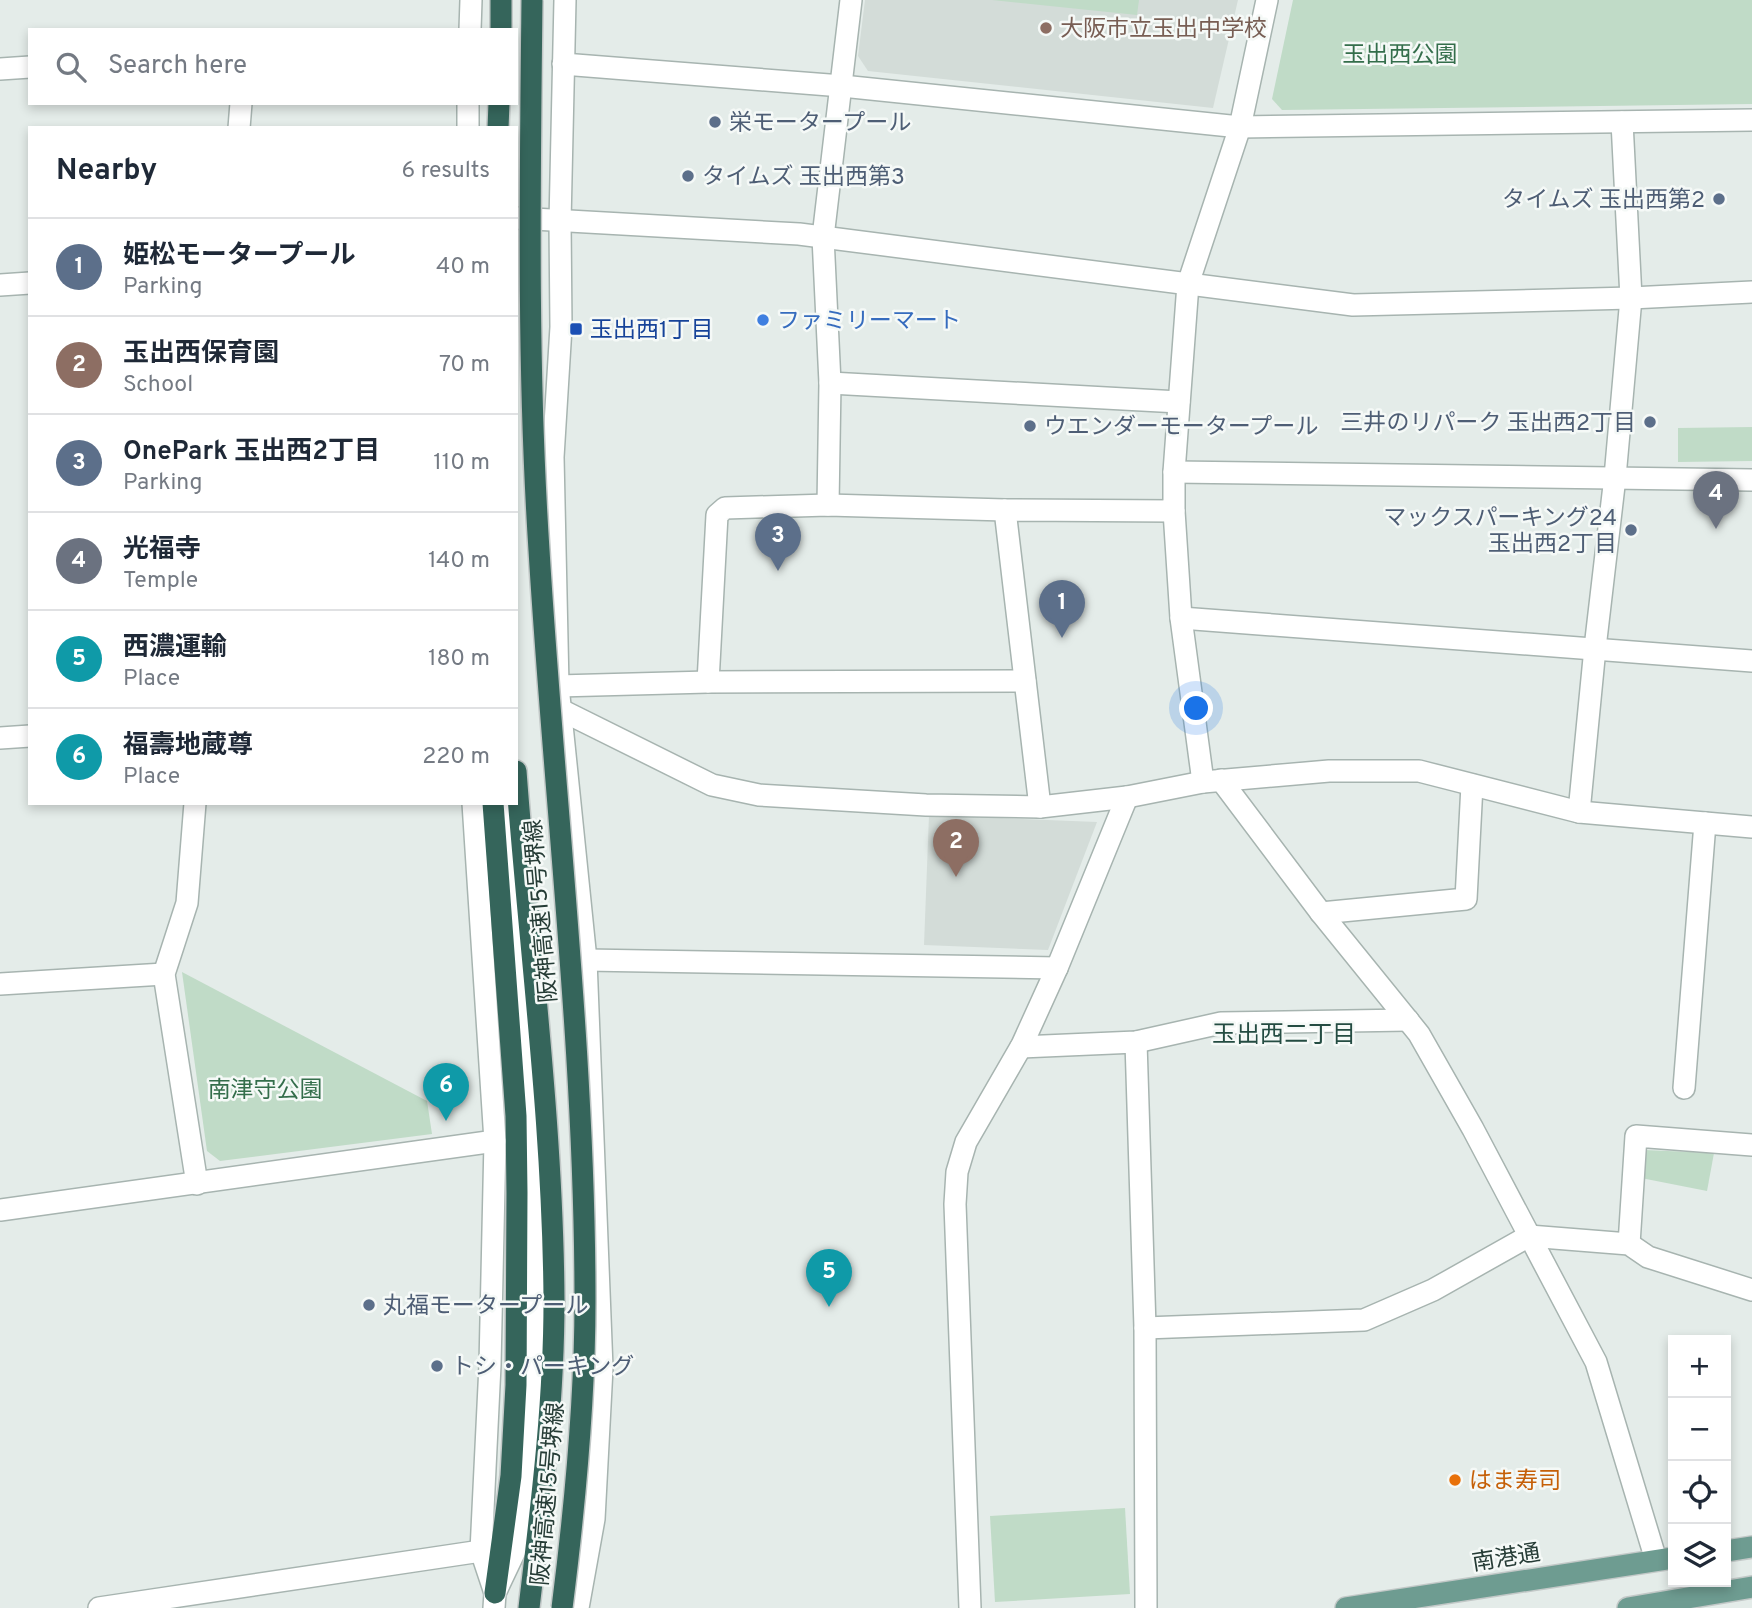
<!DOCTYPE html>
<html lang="en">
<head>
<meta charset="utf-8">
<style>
	:root { --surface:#fff; --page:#f2f2f3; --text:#1f2937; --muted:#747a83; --line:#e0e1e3; --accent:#77544f }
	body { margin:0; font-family:Overpass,"Noto Sans JP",sans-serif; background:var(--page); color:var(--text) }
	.controls { position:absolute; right:21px; bottom:21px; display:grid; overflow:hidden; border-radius:0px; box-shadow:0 4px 10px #0003 }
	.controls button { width:63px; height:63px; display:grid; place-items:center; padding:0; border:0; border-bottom:2px solid var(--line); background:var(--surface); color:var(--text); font:35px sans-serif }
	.you { position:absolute; left:1197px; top:709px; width:24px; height:24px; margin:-18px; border:5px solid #fff; border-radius:50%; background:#1a73e8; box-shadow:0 0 0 10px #1a73e833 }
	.badge { display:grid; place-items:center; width:46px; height:46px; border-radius:50%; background:var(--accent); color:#fff; font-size:23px; font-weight:700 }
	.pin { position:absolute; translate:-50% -58px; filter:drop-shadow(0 2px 4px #0008) }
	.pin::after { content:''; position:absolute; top:37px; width:24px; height:21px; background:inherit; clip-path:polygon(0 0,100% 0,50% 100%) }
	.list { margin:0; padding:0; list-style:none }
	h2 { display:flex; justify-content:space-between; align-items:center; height:91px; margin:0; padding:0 28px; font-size:30px }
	h2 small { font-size:23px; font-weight:400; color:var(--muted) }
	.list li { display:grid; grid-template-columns:46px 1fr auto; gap:21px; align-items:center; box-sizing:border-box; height:98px; padding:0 28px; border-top:2px solid var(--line) }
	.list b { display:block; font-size:26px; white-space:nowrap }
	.list p { margin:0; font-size:23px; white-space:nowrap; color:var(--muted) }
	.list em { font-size:23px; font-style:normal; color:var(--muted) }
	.icon { flex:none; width:38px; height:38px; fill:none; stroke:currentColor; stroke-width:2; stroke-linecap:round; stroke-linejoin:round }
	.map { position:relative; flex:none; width:1752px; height:1608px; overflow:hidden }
	.search { position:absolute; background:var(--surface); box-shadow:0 4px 10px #0003; left:28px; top:28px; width:490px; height:77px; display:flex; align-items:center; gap:18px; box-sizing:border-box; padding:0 24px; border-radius:0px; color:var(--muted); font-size:26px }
	.panel { position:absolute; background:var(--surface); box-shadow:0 4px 10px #0003; left:28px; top:126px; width:490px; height:679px; border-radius:0px }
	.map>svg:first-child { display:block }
	.built { fill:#d3dcd8 }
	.green { fill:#c0dbc7 }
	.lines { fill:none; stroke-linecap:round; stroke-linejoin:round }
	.minor-casing { stroke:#a7b4b0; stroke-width:24 }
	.major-casing { stroke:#c2c8c7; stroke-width:24 }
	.highway-casing { stroke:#c2c8c7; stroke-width:24 }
	.minor { stroke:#fff; stroke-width:21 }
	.major { stroke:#6e9c91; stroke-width:21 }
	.highway { stroke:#35655b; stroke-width:21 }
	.highway-bridge-casing { stroke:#c2c8c7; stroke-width:24; stroke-linecap:butt }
	.highway-bridge { stroke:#35655b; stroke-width:21 }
	.education-dot { fill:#8d6e63; stroke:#f5f9f7; stroke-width:2.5 }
	.service-dot { fill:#5c6f8a; stroke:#f5f9f7; stroke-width:2.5 }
	.shop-dot { fill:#3f7fe0; stroke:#f5f9f7; stroke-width:2.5 }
	.transit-dot { fill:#1a4fb4; stroke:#f5f9f7; stroke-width:2.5 }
	.food-dot { fill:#e8710a; stroke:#f5f9f7; stroke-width:2.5 }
	.labels { text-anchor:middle; stroke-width:5; stroke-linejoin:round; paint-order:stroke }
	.education-label { font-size:23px; fill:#785e54; stroke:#f5f9f7; text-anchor:start }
	.park-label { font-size:23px; fill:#346e4b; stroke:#f5f9f7 }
	.service-label { font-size:23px; fill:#4e5e75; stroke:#f5f9f7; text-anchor:start }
	.shop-label { font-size:23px; fill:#366cbe; stroke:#f5f9f7; text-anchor:start }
	.transit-label { font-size:23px; fill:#164399; stroke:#f5f9f7; text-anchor:start }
	.street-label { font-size:23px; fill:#263c36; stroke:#f5f9f7 }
	.food-label { font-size:23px; fill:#c56008; stroke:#f5f9f7; text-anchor:start }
	.neighbourhood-label { font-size:24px; fill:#244c42; stroke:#f5f9f7 }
</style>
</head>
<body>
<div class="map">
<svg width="1752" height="1608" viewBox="0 0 1752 1608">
	<rect width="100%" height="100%" fill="#e4ece9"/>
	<!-- built -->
	<g class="built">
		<polygon points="865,0 1238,0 1213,108 868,71 858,56"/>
		<polygon points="929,815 1097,822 1048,950 924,945"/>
	</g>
	<!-- green -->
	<g class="green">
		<polygon points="992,0 1139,0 1137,15"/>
		<polygon points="1293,0 1752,0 1752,104 1282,110 1272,99"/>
		<polygon points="1752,427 1752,461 1678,462 1678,428"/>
		<polygon points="182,972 427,1101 432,1134 220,1161 207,1151"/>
		<polygon points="1644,1150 1714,1153 1707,1191 1641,1178"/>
		<polygon points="1125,1508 1130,1594 995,1602 990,1516"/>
	</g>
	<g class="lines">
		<defs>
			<g id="minor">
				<polyline points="565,0 560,222 561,327 553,457 558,686 586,960 602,1368 594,1519 578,1608"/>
				<polyline points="470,30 471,0"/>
				<polyline points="563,64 842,86 1240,127 1752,120"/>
				<polyline points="0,69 30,67"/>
				<polyline points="239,128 241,103"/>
				<polyline points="468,128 468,103"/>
				<polyline points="516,218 799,234 1353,305 1631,298 1752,292"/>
				<polyline points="0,285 30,283"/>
				<polyline points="830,383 1179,402"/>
				<polyline points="1174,472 1752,480"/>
				<polyline points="828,505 830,383 823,237 851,0"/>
				<polyline points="1174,511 1181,618 1203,782"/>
				<polyline points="1181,618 1752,661"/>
				<polyline points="708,682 717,515 725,508 828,505 1005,510"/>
				<polyline points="558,686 708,682 1025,681"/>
				<polyline points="561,710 712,785 759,795 926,805 1040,807 1127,797 1203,782 1329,771 1419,771 1579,812 1752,827"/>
				<polyline points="0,738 30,736"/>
				<polyline points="1221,780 1321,913 1419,1034 1473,1129 1596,1362 1656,1560"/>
				<polyline points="195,803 187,903 164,974 197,1184"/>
				<polyline points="473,803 495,1141 490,1365 481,1551 495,1593"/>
				<polyline points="1040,807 1005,510 1174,511 1174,472 1188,284 1240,127 1267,0"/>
				<polyline points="1579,812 1595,648 1615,477 1631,298 1622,122"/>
				<polyline points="1321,913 1466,899 1472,785"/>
				<polyline points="586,960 1057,968"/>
				<polyline points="0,984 164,974"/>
				<polyline points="1136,1042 1145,1328 1146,1608"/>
				<polyline points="1021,1047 1136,1042 1221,1023 1408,1020"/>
				<polyline points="1684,1088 1705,823"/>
				<polyline points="0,1210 495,1141"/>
				<polyline points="1629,1244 1636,1136 1752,1145"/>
				<polyline points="1145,1328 1364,1320 1433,1290 1529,1236 1629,1244 1648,1257 1752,1290"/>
				<polyline points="99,1608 481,1551"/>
				<polyline points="494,1608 495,1593 523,1534 537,1352 535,1218 506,803"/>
				<polyline points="970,1608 955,1204 957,1172 966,1142 1022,1045 1057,968 1127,797"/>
			</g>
			<g id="major">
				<polyline points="1726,1551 1752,1547"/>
				<polyline points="1346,1608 1673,1558"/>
				<polyline points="1628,1608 1752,1587"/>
			</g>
			<g id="highway">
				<polyline points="501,30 501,0"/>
				<polyline points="498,128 499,103"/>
				<path d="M516 771C529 947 553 1124 554 1301 554 1404 541 1506 529 1608"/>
				<polyline points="493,803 516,1116 517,1193 516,1385 511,1476 495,1593"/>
			</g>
		</defs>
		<!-- minor casing -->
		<use href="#minor" class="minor-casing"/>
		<!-- major casing -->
		<use href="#major" class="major-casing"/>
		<!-- highway casing -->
		<use href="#highway" class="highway-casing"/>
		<!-- minor -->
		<use href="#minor" class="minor"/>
		<!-- major -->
		<use href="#major" class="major"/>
		<!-- highway -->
		<use href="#highway" class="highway"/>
		<defs>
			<path id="highway-bridge" d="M532 0C530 183 527 367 539 550 554 801 585 1050 585 1301 585 1404 575 1506 562 1608"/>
		</defs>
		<!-- highway-bridge casing -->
		<use href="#highway-bridge" class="highway-bridge-casing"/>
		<!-- highway-bridge -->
		<use href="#highway-bridge" class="highway-bridge"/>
	</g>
	<!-- markers -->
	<circle class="education-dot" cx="1046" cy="28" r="7"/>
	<g class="service-dot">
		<circle cx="715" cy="122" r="7"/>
		<circle cx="688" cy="176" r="7"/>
		<circle cx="1719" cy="199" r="7"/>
		<circle cx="1650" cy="422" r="7"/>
		<circle cx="1030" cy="426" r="7"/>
		<circle cx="1631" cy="530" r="7"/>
		<circle cx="369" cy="1305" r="7"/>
		<circle cx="437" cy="1366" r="7"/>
	</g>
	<circle class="shop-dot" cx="763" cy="320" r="7"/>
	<rect class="transit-dot" x="569" y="322" width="14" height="14" rx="3.5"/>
	<circle class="food-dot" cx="1455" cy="1480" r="7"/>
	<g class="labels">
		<!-- education labels -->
		<g class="education-label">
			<text x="1060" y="36">大阪市立玉出中学校</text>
		</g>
		<!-- park labels -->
		<g class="park-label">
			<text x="1400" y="62">玉出西公園</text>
			<text x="265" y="1097">南津守公園</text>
		</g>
		<!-- service labels -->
		<g class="service-label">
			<text x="729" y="130">栄モータープール</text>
			<text x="702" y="184">タイムズ 玉出西第3</text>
			<text x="1705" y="207" text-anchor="end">タイムズ 玉出西第2</text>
			<text x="1636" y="430" text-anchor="end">三井のリパーク 玉出西2丁目</text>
			<text x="1044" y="434">ウエンダーモータープール</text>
			<text x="1617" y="525" text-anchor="end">マックスパーキング24<tspan x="1617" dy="26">玉出西2丁目</tspan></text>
			<text x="383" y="1313">丸福モータープール</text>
			<text x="451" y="1374">トシ・パーキング</text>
		</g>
		<!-- shop labels -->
		<g class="shop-label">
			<text x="777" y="328">ファミリーマート</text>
		</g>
		<!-- transit labels -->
		<g class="transit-label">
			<text x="590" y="337">玉出西1丁目</text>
		</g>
		<!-- street labels -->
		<g class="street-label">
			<text transform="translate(540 911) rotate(-95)" y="8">阪神高速15号堺線</text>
			<text transform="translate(547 1494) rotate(-85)" y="8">阪神高速15号堺線</text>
			<text transform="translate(1506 1557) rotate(-9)" y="8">南港通</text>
		</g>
		<!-- food labels -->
		<g class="food-label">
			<text x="1469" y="1488">はま寿司</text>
		</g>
		<!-- neighbourhood labels -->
		<g class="neighbourhood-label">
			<text x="1284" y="1042">玉出西二丁目</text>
		</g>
	</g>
</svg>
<div class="controls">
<button>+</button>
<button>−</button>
<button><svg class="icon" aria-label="locate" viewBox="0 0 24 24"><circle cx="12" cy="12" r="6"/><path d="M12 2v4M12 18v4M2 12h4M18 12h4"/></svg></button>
<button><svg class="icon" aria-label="layers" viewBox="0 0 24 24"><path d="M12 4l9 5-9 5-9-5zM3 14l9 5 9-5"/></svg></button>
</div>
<div class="you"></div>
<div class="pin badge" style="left:1062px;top:638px;background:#5c6f8a">1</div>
<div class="pin badge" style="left:956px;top:877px;background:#8d6e63">2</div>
<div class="pin badge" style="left:778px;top:571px;background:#5c6f8a">3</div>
<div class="pin badge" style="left:1716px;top:529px;background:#6b7280">4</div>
<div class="pin badge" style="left:829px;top:1307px;background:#0f9aa8">5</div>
<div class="pin badge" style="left:446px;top:1121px;background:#0f9aa8">6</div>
<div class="search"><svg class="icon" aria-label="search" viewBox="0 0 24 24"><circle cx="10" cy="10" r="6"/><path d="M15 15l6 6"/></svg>Search here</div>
<section class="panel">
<h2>Nearby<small>6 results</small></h2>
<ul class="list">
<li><span class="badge" style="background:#5c6f8a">1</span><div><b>姫松モータープール</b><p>Parking</p></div><em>40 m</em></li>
<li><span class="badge" style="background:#8d6e63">2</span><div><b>玉出西保育園</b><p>School</p></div><em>70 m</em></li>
<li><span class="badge" style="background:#5c6f8a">3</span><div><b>OnePark 玉出西2丁目</b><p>Parking</p></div><em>110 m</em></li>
<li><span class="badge" style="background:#6b7280">4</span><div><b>光福寺</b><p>Temple</p></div><em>140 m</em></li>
<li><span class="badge" style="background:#0f9aa8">5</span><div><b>西濃運輸</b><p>Place</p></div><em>180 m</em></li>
<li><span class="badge" style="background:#0f9aa8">6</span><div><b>福壽地蔵尊</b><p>Place</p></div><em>220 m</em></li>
</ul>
</section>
</div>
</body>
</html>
